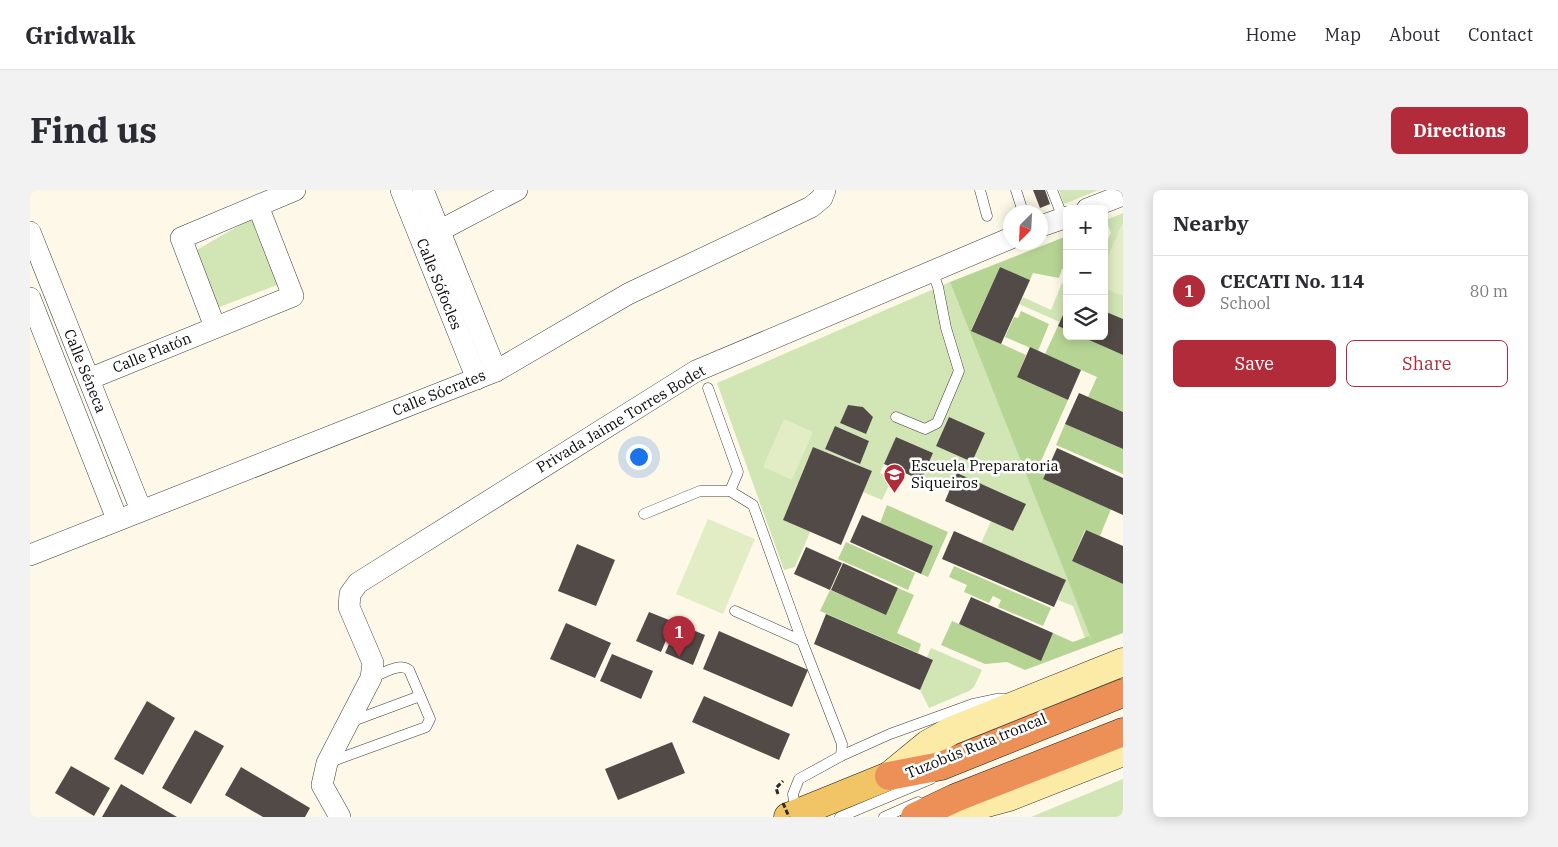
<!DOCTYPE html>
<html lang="en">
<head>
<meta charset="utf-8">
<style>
	:root { --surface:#fff; --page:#f2f2f3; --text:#2b2b33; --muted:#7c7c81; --line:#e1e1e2; --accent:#b12b3b }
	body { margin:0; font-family:"IBM Plex Serif",serif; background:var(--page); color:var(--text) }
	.controls { position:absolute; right:15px; top:15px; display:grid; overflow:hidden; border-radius:8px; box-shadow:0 2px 12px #0003 }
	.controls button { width:45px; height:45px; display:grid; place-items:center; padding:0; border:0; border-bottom:1px solid var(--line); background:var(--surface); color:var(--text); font:25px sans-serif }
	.compass { position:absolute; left:973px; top:15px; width:45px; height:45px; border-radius:50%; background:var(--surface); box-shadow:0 2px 12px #0003; rotate:204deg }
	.you { position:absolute; left:608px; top:266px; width:18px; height:18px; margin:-12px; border:4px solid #fff; border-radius:50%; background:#1a73e8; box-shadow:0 0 0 8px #1a73e833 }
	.badge { display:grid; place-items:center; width:32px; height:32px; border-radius:50%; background:var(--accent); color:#fff; font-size:16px; font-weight:700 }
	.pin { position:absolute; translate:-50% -41px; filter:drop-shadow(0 1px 2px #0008) }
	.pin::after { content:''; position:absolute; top:26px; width:18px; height:15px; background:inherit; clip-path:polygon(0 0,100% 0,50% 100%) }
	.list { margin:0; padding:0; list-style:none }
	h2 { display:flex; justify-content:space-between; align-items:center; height:65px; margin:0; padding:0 20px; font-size:21px }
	h2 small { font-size:16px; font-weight:400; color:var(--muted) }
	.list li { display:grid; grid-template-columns:32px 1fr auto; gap:15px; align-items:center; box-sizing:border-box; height:70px; padding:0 20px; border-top:1px solid var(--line) }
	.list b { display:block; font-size:19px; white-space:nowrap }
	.list p { margin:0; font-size:16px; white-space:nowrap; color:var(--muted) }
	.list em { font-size:16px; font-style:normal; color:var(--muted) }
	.actions { display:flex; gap:10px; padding:15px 20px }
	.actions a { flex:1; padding:11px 0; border:1px solid var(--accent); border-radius:8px; text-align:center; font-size:18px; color:var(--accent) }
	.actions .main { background:var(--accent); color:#fff }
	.icon { flex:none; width:28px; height:28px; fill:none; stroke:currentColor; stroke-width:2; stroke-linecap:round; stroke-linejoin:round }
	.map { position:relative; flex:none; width:1093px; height:627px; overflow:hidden; border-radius:8px }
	header { display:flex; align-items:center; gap:30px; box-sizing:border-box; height:70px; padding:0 25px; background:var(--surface); border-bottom:1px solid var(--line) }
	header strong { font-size:24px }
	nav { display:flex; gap:28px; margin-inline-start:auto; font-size:18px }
	.intro { display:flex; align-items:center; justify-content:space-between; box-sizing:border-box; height:120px; padding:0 30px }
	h1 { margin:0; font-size:35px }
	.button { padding:12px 22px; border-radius:8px; background:var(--accent); color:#fff; font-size:18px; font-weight:700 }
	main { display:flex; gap:30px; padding:0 30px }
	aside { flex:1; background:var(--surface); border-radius:8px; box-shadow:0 2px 12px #0003 }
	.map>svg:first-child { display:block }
	.green { fill:#d1e5b5; fill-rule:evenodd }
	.forest { fill:#b6d595 }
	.pitch { fill:#e2edc6 }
	.building { fill:#524a47 }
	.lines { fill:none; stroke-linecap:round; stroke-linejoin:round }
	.lane-casing { stroke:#3d3d3d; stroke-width:11 }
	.street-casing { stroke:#3d3d3d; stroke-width:22 }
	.secondary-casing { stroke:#2c2c2c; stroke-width:29 }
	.primary-casing { stroke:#1b1b1b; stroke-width:29 }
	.highway-casing { stroke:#1b1b1b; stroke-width:29 }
	.path { stroke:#2c2c2c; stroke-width:3; stroke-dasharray:5 2.5; stroke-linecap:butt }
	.lane { stroke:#fff; stroke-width:10 }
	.street { stroke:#fff; stroke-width:21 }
	.secondary { stroke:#fbeba6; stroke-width:28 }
	.primary { stroke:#f1c465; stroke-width:28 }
	.highway { stroke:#ec9057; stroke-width:28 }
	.path-bridge { stroke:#2c2c2c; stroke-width:3; stroke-dasharray:5 2.5; stroke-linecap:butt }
	.labels { text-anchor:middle; stroke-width:5; stroke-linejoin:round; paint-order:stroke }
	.street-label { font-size:15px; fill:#0a0a0a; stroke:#fff }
	.poi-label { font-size:15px; fill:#0a0a0a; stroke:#fff; text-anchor:start }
</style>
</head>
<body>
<header>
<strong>Gridwalk</strong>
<nav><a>Home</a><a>Map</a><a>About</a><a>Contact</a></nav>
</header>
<div class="intro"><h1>Find us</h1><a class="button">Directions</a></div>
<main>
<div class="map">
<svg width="1093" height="627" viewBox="0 0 1093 627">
	<rect width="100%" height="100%" fill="#fef8e8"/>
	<!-- green -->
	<g class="green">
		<polygon points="1029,0 1069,0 1034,14"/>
		<polygon points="1093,23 1093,129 1074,121 1074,58 1081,43 1076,30"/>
		<polygon points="222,28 255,92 184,119 165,61"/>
		<path d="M920 92 1064 455 1059 447 1055 448 1043 416 1028 410 1036 390 951 353 961 331 983 341 995 314 927 284 919 302 891 290 903 263 866 247 850 283 862 289 852 310 833 302 842 281 783 257 753 330 780 342 765 377 754 380 687 193ZM818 216 833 217 843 227 836 244 810 233ZM919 228 955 243 942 272 906 256ZM805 236 839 251 829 274 795 259Z"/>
		<polygon points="1032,93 1037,96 1037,116 1030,132 989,114 993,107 1021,120"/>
		<polygon points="901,458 952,480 944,497 939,501 899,518 890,500 903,470 897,467"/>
		<polygon points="1093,589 1093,627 1001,627"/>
	</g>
	<!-- forest -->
	<g class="forest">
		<polygon points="1037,46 1037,80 1032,79 1029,88 1003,83 1000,90 970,77 941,140 996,165 987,187 1038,210 1007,280 1015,285 1013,289 1081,319 1070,346 1055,340 1042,371 1093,394 1093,443 995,480 977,472 955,474 911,455 922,431 1011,470 1023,443 1043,452 1059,446 1062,451 920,92"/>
		<polygon points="991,121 1019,134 1008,161 975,147 984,127 988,128"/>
		<polygon points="1028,136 1037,140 1037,146 1050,146 1093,165 1093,222 1058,207 1067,187 1015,164"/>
		<polygon points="1035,234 1093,259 1093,284 1026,255"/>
		<polygon points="857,315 918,342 898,387 891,384 903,356 850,333"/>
		<polygon points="816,352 885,383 878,400 808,369"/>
		<polygon points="924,376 1021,418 1013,436 968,417 971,410 963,406 959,413 934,402 937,395 919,387"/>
		<polygon points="868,398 884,405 867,443 891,454 888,463 790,421 800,400 856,424"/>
	</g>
	<!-- pitch -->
	<g class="pitch">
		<polygon points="1093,32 1093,106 1074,98 1074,75"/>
		<polygon points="754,229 783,242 762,290 733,277"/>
		<polygon points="678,329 725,349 693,424 646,404"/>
	</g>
	<!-- building -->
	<g class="building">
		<polygon points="1003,0 1015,0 1020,14 1010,18"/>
		<polygon points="970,77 1000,90 971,154 941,141"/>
		<polygon points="1037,116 1037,140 1028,136"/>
		<polygon points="1074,121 1093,129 1093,165 1050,146 1074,146"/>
		<polygon points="1000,157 1051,180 1038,210 987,187"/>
		<polygon points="1049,203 1093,222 1093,259 1035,234"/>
		<polygon points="818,215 833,217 843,227 836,244 810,233"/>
		<polygon points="919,227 955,243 942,272 906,256"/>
		<polygon points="805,236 839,251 830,274 795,259"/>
		<polygon points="866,247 903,263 891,290 854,274"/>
		<polygon points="783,257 842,281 811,355 753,330"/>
		<polygon points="1027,258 1093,288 1093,325 1013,289"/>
		<polygon points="927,283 996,314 983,341 915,311"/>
		<polygon points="832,325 903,356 891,384 820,352"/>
		<polygon points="1056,340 1093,356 1093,394 1042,371"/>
		<polygon points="924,341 1036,390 1024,417 912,369"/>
		<polygon points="547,354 585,370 566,416 528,401"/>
		<polygon points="776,357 812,373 800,400 764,384"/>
		<polygon points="813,373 868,398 856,425 801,400"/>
		<polygon points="941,407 1023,443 1011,471 929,434"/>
		<polygon points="619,422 644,432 631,462 606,451"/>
		<polygon points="796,424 903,470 890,500 784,454"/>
		<polygon points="536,433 581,453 565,488 520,469"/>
		<polygon points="648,434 675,445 663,475 635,463"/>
		<polygon points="689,441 778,480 762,517 673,479"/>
		<polygon points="582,464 623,481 611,509 570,491"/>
		<polygon points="674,506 760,544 749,570 662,532"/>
		<polygon points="117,511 145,528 113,585 84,569"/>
		<polygon points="165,540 194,556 161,614 132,598"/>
		<polygon points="642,552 655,583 588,610 575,579"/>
		<polygon points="41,576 80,598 64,626 25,603"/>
		<polygon points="211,577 280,618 275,627 233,627 195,605"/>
		<polygon points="91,594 147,627 72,627"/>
	</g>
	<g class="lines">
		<defs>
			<g id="lane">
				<polyline points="950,0 957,26"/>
				<polyline points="986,0 993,22"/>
				<polyline points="1022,0 1033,28"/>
				<polyline points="678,198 708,282 700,301"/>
				<polyline points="866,227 895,239 907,233 929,181 916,138 908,97 902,81"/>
				<polyline points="614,324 670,301 700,301 723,315 772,451"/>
				<polyline points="705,421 772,451 812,554 811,566"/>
				<polyline points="320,532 390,506"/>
				<path d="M300 572 396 537 400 529 379 480C369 472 352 484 341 488"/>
				<polyline points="765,621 763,604 769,589 811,566 860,544 943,514 967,509 974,509"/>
				<polyline points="810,627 901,589"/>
				<polyline points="854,627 888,612"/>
			</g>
			<g id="street">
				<polyline points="371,0 447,189"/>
				<polyline points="393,0 466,181"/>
				<polyline points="1057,19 1093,5"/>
				<polyline points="1011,36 1037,27"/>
				<polyline points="409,41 487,0"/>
				<polyline points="0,42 111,320"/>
				<polyline points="0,108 87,329"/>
				<polyline points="185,137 151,48 265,0"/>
				<polyline points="59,189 263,106 228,16"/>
				<polyline points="0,365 466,181 598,104 781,17 792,8 795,0"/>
				<polyline points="310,627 292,595 297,573 341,488 343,473 319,417 320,404 328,393 666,181 981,48"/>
			</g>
			<g id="secondary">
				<polyline points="859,586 898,554 921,541 1093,472"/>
				<polyline points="905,627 979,607 1093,562"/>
			</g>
			<polyline id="primary" points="758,627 859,586"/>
			<g id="highway">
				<polyline points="859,586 911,576 1093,503"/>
				<polyline points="885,627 925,608 1093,542"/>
			</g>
		</defs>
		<!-- lane casing -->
		<use href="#lane" class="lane-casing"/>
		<!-- street casing -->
		<use href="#street" class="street-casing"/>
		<!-- secondary casing -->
		<use href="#secondary" class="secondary-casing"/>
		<!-- primary casing -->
		<use href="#primary" class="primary-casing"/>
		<!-- highway casing -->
		<use href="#highway" class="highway-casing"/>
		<!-- path -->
		<polyline class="path" points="748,604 746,598 753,591"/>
		<!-- lane -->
		<use href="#lane" class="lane"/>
		<!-- street -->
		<use href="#street" class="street"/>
		<!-- secondary -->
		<use href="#secondary" class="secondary"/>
		<!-- primary -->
		<use href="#primary" class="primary"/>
		<!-- highway -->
		<use href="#highway" class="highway"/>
		<!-- path-bridge -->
		<polyline class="path-bridge" points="753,613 759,627"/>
	</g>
	<!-- icons -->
	<defs>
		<symbol id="school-pin" viewBox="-11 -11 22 30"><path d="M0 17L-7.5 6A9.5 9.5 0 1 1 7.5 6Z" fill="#b12b3b" stroke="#fff"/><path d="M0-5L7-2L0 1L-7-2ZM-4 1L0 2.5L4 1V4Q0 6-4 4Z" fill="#fff"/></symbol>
	</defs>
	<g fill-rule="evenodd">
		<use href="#school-pin" x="852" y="272" width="25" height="34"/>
	</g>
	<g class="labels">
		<!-- street labels -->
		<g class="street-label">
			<text transform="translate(409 94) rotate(68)" y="5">Calle Sófocles</text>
			<text transform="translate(122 163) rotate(-22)" y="5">Calle Platón</text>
			<text transform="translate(55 181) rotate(68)" y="5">Calle Séneca</text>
			<text transform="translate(409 203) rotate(-22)" y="5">Calle Sócrates</text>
			<text transform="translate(591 229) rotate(-31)" y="5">Privada Jaime Torres Bodet</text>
			<text transform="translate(946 556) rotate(-22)" y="5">Tuzobús Ruta troncal</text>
		</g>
		<!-- poi labels -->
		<g class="poi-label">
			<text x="881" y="281">Escuela Preparatoria<tspan x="881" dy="17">Siqueiros</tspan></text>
		</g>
	</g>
</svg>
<div class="controls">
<button>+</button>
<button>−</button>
<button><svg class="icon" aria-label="layers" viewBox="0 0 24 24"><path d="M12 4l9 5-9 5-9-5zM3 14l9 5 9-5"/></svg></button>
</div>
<svg class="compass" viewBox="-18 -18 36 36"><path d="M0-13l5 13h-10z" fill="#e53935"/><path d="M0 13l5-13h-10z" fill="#7c7c81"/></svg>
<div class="you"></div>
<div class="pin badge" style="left:649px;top:467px">1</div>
</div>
<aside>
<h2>Nearby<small></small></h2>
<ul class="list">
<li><span class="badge">1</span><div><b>CECATI No. 114</b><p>School</p></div><em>80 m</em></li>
</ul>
<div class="actions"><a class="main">Save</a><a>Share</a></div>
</aside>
</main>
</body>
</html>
